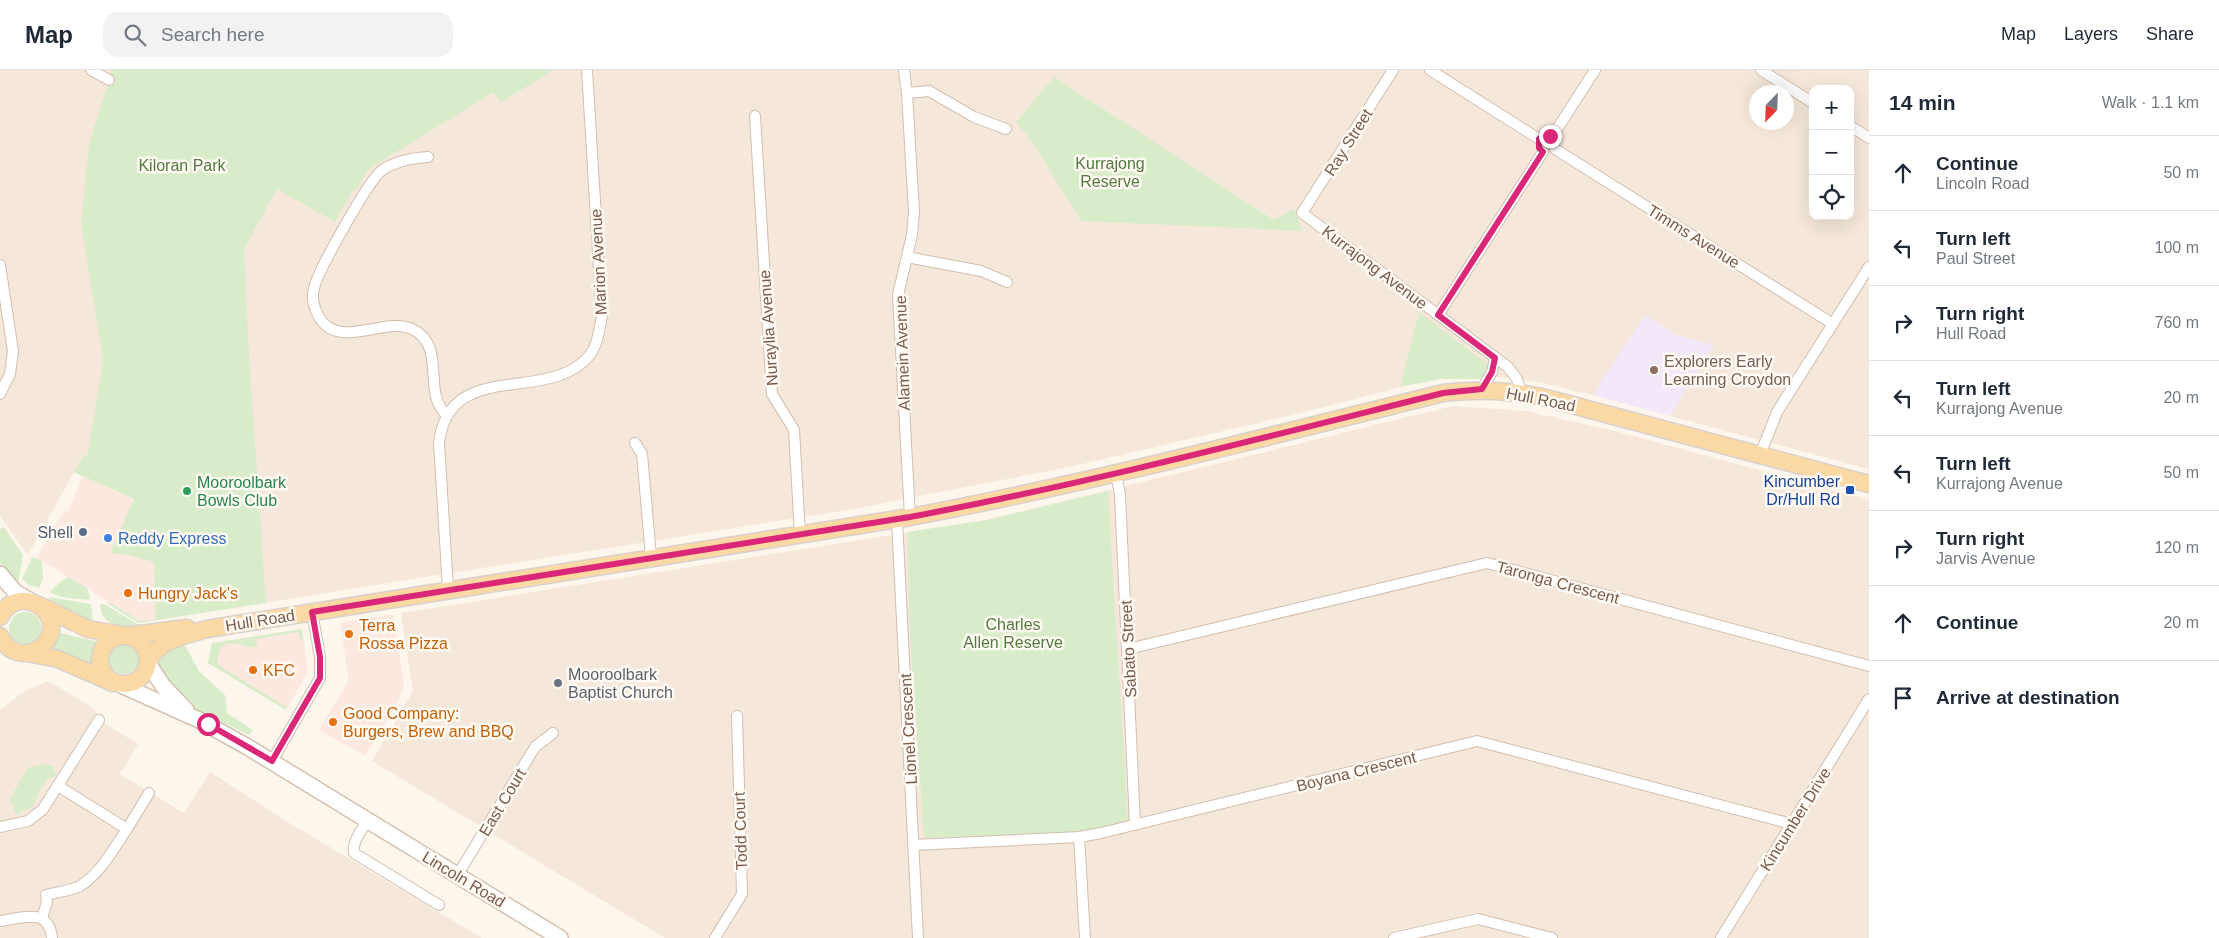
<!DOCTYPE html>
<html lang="en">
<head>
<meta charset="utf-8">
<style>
	:root { --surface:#fff; --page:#f2f2f3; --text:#1f2937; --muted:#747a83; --line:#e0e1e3 }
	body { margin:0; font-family:Arial,sans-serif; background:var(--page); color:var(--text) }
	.controls { position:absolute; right:15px; top:15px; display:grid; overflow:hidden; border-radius:10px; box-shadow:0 5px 20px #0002 }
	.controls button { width:45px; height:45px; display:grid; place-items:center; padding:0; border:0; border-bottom:1px solid var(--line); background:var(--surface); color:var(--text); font:25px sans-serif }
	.compass { position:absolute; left:1749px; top:15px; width:45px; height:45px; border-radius:50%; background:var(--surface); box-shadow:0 5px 20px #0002; rotate:203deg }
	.stop { position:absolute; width:15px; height:15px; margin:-11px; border:4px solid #db2777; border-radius:50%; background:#fff }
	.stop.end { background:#db2777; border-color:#fff; box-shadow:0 1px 5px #0008 }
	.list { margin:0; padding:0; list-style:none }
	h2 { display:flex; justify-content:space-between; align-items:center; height:65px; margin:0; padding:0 20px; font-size:21px }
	h2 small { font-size:16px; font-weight:400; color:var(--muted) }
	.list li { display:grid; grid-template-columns:32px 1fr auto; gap:15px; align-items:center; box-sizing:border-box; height:75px; padding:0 20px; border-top:1px solid var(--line) }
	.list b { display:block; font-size:19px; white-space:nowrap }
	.list p { margin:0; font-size:16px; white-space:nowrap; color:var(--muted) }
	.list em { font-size:16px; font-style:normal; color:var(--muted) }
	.icon { flex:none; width:28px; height:28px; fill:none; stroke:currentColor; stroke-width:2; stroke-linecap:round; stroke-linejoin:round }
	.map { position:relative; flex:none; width:1869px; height:868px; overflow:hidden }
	header { display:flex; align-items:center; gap:30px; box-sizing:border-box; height:70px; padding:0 25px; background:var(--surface); border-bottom:1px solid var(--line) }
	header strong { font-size:24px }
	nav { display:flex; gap:28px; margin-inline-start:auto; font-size:18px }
	.search { width:350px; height:45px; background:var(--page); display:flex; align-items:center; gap:12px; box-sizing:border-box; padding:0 18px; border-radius:15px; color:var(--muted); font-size:19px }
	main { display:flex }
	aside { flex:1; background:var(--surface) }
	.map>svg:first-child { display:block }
	.residential { fill:#f5e8da; fill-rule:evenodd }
	.commercial { fill:#fde8e0 }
	.education { fill:#f3e8fa }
	.green { fill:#d8ecc9 }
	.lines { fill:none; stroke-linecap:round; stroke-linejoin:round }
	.street-casing { stroke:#d1beb0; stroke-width:12 }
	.secondary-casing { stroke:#d6c0b0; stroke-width:18 }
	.primary-casing { stroke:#dad1cd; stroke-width:19 }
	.street { stroke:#fff; stroke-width:10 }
	.secondary { stroke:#fff; stroke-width:15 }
	.primary { stroke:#fbd9a5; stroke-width:16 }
	.route { stroke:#db2777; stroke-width:6 }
	.education-dot { fill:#8d6e63; stroke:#fffaf3; stroke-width:2 }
	.transit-dot { fill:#1a4fb4; stroke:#fffaf3; stroke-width:2 }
	.leisure-dot { fill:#2e9e5b; stroke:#fffaf3; stroke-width:2 }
	.service-dot { fill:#5c6f8a; stroke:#fffaf3; stroke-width:2 }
	.shop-dot { fill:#3f7fe0; stroke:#fffaf3; stroke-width:2 }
	.food-dot { fill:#e8710a; stroke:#fffaf3; stroke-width:2 }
	.worship-dot { fill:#6b7280; stroke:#fffaf3; stroke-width:2 }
	.labels { text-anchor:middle; stroke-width:5; stroke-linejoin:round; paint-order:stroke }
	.street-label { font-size:16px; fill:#7a5c4d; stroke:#fffaf3 }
	.park-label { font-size:16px; fill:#537a41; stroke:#fffaf3 }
	.education-label { font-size:16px; fill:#785e54; stroke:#fffaf3; text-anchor:start }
	.transit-label { font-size:16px; fill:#164399; stroke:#fffaf3; text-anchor:end }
	.leisure-label { font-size:16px; fill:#27864d; stroke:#fffaf3; text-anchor:start }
	.service-label { font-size:16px; fill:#4e5e75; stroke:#fffaf3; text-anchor:end }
	.shop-label { font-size:16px; fill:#366cbe; stroke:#fffaf3; text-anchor:start }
	.food-label { font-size:16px; fill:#c56008; stroke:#fffaf3; text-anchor:start }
	.worship-label { font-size:16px; fill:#5b616d; stroke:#fffaf3; text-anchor:start }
</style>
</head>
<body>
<header>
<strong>Map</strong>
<div class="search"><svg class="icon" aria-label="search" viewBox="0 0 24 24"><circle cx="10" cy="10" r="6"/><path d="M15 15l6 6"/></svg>Search here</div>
<nav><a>Map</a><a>Layers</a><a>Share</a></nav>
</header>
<main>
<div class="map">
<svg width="1869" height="868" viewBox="0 0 1869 868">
	<rect width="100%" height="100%" fill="#fdf6ec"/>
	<!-- residential -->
	<g class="residential">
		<path d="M0 0H1869V399L1670 346 1713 275 1676 265 1645 246 1593 325 1542 313 1485 305 1419 243 1400 317 1317 339 1074 396 853 439 156 550 130 485 110 483 134 429 74 402 29 483H26L0 446ZM1813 19H1850V146H1813ZM1756 22H1786V52H1756Z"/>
		<polygon points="1453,336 1526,341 1615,361 1869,430 1869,868 665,868 372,691 413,621 401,543 986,450"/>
		<polygon points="48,611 92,637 107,655 138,674 120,704 184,743 210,702 286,751 482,868 0,868 0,640 25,621"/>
	</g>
	<!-- commercial -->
	<g class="commercial">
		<polygon points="83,406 135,430 110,483 130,485 154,492 156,550 140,551 37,488 64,441 68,442"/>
		<polygon points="393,544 404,614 399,630 365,686 319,660 349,610 340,553"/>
		<polygon points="302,559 308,602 286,640 208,593 212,573"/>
	</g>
	<!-- education -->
	<polygon class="education" points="1645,245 1676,265 1714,275 1670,346 1593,325"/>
	<!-- green -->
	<g class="green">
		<polygon points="112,0 553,0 500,33 494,22 370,98 356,120 352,121 335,152 277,119 244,179 249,286 266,533 139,553 108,534 109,532 140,551 155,550 154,492 130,485 110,483 134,429 74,402 84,386 88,384 103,290 81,153 89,74"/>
		<polygon points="1054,7 1274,150 1294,139 1303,161 1081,151 1033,73 1016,52"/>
		<polygon points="1419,242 1487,294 1485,305 1480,309 1441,309 1400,317"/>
		<polygon points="1108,421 1128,752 1076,762 924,768 910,565 907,462 987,450"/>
		<polygon points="4,457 23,485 19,509 16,514 0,493 0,459"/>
		<polygon points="32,487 42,491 43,508 39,518 29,515 22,509"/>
		<polygon points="69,507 87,518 90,528 89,530 60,527 50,522 61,511"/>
		<polygon points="50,527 91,534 93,552 58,536 48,528"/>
		<path d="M100 534 106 535 139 555 179 549 180 552C155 555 103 571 100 534Z"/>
		<circle cx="25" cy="558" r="16"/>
		<path d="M302 559 303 571H301L299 562 257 569 256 578C242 577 225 565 218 584 216 590 218 594 223 598L287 637 286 640 208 593 212 573Z"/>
		<polygon points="57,562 98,572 93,582 93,594 51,577"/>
		<circle cx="124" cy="588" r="16"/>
		<polygon points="183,572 199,601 225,625 227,643 253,660 249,665 199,641 179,626 158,596 161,584"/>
		<polygon points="42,694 55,697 53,699 56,704 54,707 49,707 39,721 33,736 16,745 12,732 9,730 28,698"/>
	</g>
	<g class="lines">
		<defs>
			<g id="street">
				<polyline points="91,0 109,10"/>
				<polyline points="904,0 907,23 914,142 912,165 898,225 910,447"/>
				<polyline points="1393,0 1302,143 1508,297 1517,309 1521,323"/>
				<polyline points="1430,0 1539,69"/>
				<polyline points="1761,0 1813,33"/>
				<polyline points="907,23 929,21 974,47 1006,59"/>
				<polyline points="755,46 772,324 794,360 800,465"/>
				<polyline points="1850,56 1869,68"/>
				<polyline points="1552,67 1595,0"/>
				<polyline points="1555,79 1833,254"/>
				<path d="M428 87C411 88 395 91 381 101 368 112 318 200 314 218 311 229 314 238 319 247 339 281 385 246 412 259 448 276 421 323 447 345"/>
				<polyline points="907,187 981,201 1007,212"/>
				<polyline points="0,195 13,281 10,304 0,324"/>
				<polyline points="1438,245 1543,82"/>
				<polyline points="1482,319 1492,302 1495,288"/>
				<polyline points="635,373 642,384 651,487"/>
				<polyline points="1760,385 1777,342 1869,197"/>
				<polyline points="1116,403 1120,425 1135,755"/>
				<polyline points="897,450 918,868"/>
				<path d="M448 519 439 373C449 287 548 335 589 286 598 275 599 260 602 246L587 0"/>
				<polyline points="1128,579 1487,493 1869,596"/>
				<polyline points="272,691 320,608 320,587 312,542"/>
				<path d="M368 750C362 760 352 771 354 783L439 835"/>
				<polyline points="0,757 28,751 43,739 99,650"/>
				<polyline points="127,759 149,723"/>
				<polyline points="1079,767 1085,868"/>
				<polyline points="914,775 1079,767 1101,763 1477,671 1792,754"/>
				<polyline points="457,806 535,677 553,663"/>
				<path d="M42 848 47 832 46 825C57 822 70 821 80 816 101 803 114 778 127 759L58 716"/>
				<path d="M0 851C23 848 49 837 52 868"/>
				<polyline points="715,868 742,824 737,646"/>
				<polyline points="1394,868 1478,849 1552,868"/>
				<polyline points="1721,868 1869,629"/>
			</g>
			<g id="secondary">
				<polyline points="0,504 15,522 32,532"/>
				<polyline points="148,593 163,616 186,640"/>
				<polyline points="119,614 199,650 246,676 560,868"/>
			</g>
			<g id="primary">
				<polyline points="41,536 88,559 123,565"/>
				<path d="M0 547C18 510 69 544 45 573 40 579 32 583 24 583 13 583 5 576 0 566"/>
				<circle cx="124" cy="590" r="24"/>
				<polyline points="125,566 187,558"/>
				<polyline points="27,583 58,589 113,613"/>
				<path d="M148 591C161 569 184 566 207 559L910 447C1090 413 1266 367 1443 323 1481 319 1509 320 1546 328L1869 414"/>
			</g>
		</defs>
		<!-- street casing -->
		<use href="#street" class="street-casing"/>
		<!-- secondary casing -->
		<use href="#secondary" class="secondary-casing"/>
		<!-- primary casing -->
		<use href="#primary" class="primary-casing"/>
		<!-- street -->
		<use href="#street" class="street"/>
		<!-- secondary -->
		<use href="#secondary" class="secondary"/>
		<!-- primary -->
		<use href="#primary" class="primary"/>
	</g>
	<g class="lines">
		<!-- route -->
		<path class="route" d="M208 654 272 691 320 608V587L312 542 910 447C1090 413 1266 367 1443 323L1482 319 1492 302 1495 288 1438 245 1543 82 1539 78V69L1543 66H1550"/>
	</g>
	<!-- markers -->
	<circle class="education-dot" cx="1654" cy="300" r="5"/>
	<rect class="transit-dot" x="1845" y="415" width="10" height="10" rx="2.5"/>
	<circle class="leisure-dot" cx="187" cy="421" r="5"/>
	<circle class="service-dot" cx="83" cy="462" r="5"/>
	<circle class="shop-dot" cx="108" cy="468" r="5"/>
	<g class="food-dot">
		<circle cx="128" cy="523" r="5"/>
		<circle cx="349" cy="564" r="5"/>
		<circle cx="253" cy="600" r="5"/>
		<circle cx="333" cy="652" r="5"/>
	</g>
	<circle class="worship-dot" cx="558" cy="613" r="5"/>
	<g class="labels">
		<!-- street labels -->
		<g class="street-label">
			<text transform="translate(1348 72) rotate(-58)" y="6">Ray Street</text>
			<text transform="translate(1694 166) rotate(32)" y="6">Timms Avenue</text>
			<text transform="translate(598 192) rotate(-93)" y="6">Marion Avenue</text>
			<text transform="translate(1375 197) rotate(37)" y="6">Kurrajong Avenue</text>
			<text transform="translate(768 258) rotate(-94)" y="6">Nuraylia Avenue</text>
			<text transform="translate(902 283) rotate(-92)" y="6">Alamein Avenue</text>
			<text transform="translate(1541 329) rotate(11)" y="6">Hull Road</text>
			<text transform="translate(1558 512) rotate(15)" y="6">Taronga Crescent</text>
			<text transform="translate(260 550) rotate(-9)" y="6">Hull Road</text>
			<text transform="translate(1128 579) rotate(-93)" y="6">Sabato Street</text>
			<text transform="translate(908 659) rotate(-93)" y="6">Lionel Crescent</text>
			<text transform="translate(1356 701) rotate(-14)" y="6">Boyana Crescent</text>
			<text transform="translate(502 732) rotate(-59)" y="6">East Court</text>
			<text transform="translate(1795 749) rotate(-58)" y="6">Kincumber Drive</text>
			<text transform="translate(740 761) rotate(-92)" y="6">Todd Court</text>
			<text transform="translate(464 809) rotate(31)" y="6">Lincoln Road</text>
		</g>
		<!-- park labels -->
		<g class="park-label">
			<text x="1110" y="99">Kurrajong<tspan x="1110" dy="18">Reserve</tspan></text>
			<text x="182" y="101">Kiloran Park</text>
			<text x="1013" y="560">Charles<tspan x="1013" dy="18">Allen Reserve</tspan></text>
		</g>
		<!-- education labels -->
		<g class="education-label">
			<text x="1664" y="297">Explorers Early<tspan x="1664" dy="18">Learning Croydon</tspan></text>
		</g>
		<!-- transit labels -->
		<g class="transit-label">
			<text x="1840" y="417">Kincumber<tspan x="1840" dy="18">Dr/Hull Rd</tspan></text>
		</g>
		<!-- leisure labels -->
		<g class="leisure-label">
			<text x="197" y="418">Mooroolbark<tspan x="197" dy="18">Bowls Club</tspan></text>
		</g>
		<!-- service labels -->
		<g class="service-label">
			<text x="73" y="468">Shell</text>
		</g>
		<!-- shop labels -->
		<g class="shop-label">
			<text x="118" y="474">Reddy Express</text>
		</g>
		<!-- food labels -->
		<g class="food-label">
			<text x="138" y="529">Hungry Jack's</text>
			<text x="359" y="561">Terra<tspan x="359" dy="18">Rossa Pizza</tspan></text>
			<text x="263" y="606">KFC</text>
			<text x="343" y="649">Good Company:<tspan x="343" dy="18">Burgers, Brew and BBQ</tspan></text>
		</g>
		<!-- worship labels -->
		<g class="worship-label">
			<text x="568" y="610">Mooroolbark<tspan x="568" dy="18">Baptist Church</tspan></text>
		</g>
	</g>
</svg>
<div class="controls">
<button>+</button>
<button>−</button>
<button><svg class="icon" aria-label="locate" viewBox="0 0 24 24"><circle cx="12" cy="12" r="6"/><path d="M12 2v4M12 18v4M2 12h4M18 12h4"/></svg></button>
</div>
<svg class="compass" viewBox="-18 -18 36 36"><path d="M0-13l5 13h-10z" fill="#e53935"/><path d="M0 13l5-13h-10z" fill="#747a83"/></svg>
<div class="stop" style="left:208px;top:654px"></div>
<div class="stop end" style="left:1550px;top:66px"></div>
</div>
<aside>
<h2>14 min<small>Walk · 1.1 km</small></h2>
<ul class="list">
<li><svg class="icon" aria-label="ahead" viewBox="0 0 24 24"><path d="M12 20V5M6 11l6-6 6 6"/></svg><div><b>Continue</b><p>Lincoln Road</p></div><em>50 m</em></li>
<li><svg class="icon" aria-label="left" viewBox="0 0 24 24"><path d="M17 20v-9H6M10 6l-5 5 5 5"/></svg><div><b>Turn left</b><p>Paul Street</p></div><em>100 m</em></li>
<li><svg class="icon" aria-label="right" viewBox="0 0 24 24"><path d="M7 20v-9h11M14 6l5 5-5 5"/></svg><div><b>Turn right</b><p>Hull Road</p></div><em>760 m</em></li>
<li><svg class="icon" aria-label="left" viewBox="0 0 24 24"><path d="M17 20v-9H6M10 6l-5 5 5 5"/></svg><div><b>Turn left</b><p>Kurrajong Avenue</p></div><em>20 m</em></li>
<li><svg class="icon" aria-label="left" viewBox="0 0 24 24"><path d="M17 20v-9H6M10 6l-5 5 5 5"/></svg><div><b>Turn left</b><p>Kurrajong Avenue</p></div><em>50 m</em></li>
<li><svg class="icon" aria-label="right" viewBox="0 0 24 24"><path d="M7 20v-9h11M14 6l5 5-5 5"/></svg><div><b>Turn right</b><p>Jarvis Avenue</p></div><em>120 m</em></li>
<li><svg class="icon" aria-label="ahead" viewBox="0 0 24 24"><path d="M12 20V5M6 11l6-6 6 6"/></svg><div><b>Continue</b></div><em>20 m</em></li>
<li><svg class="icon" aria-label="arrive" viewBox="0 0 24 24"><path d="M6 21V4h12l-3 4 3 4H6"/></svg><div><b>Arrive at destination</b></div></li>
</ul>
</aside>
</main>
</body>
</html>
